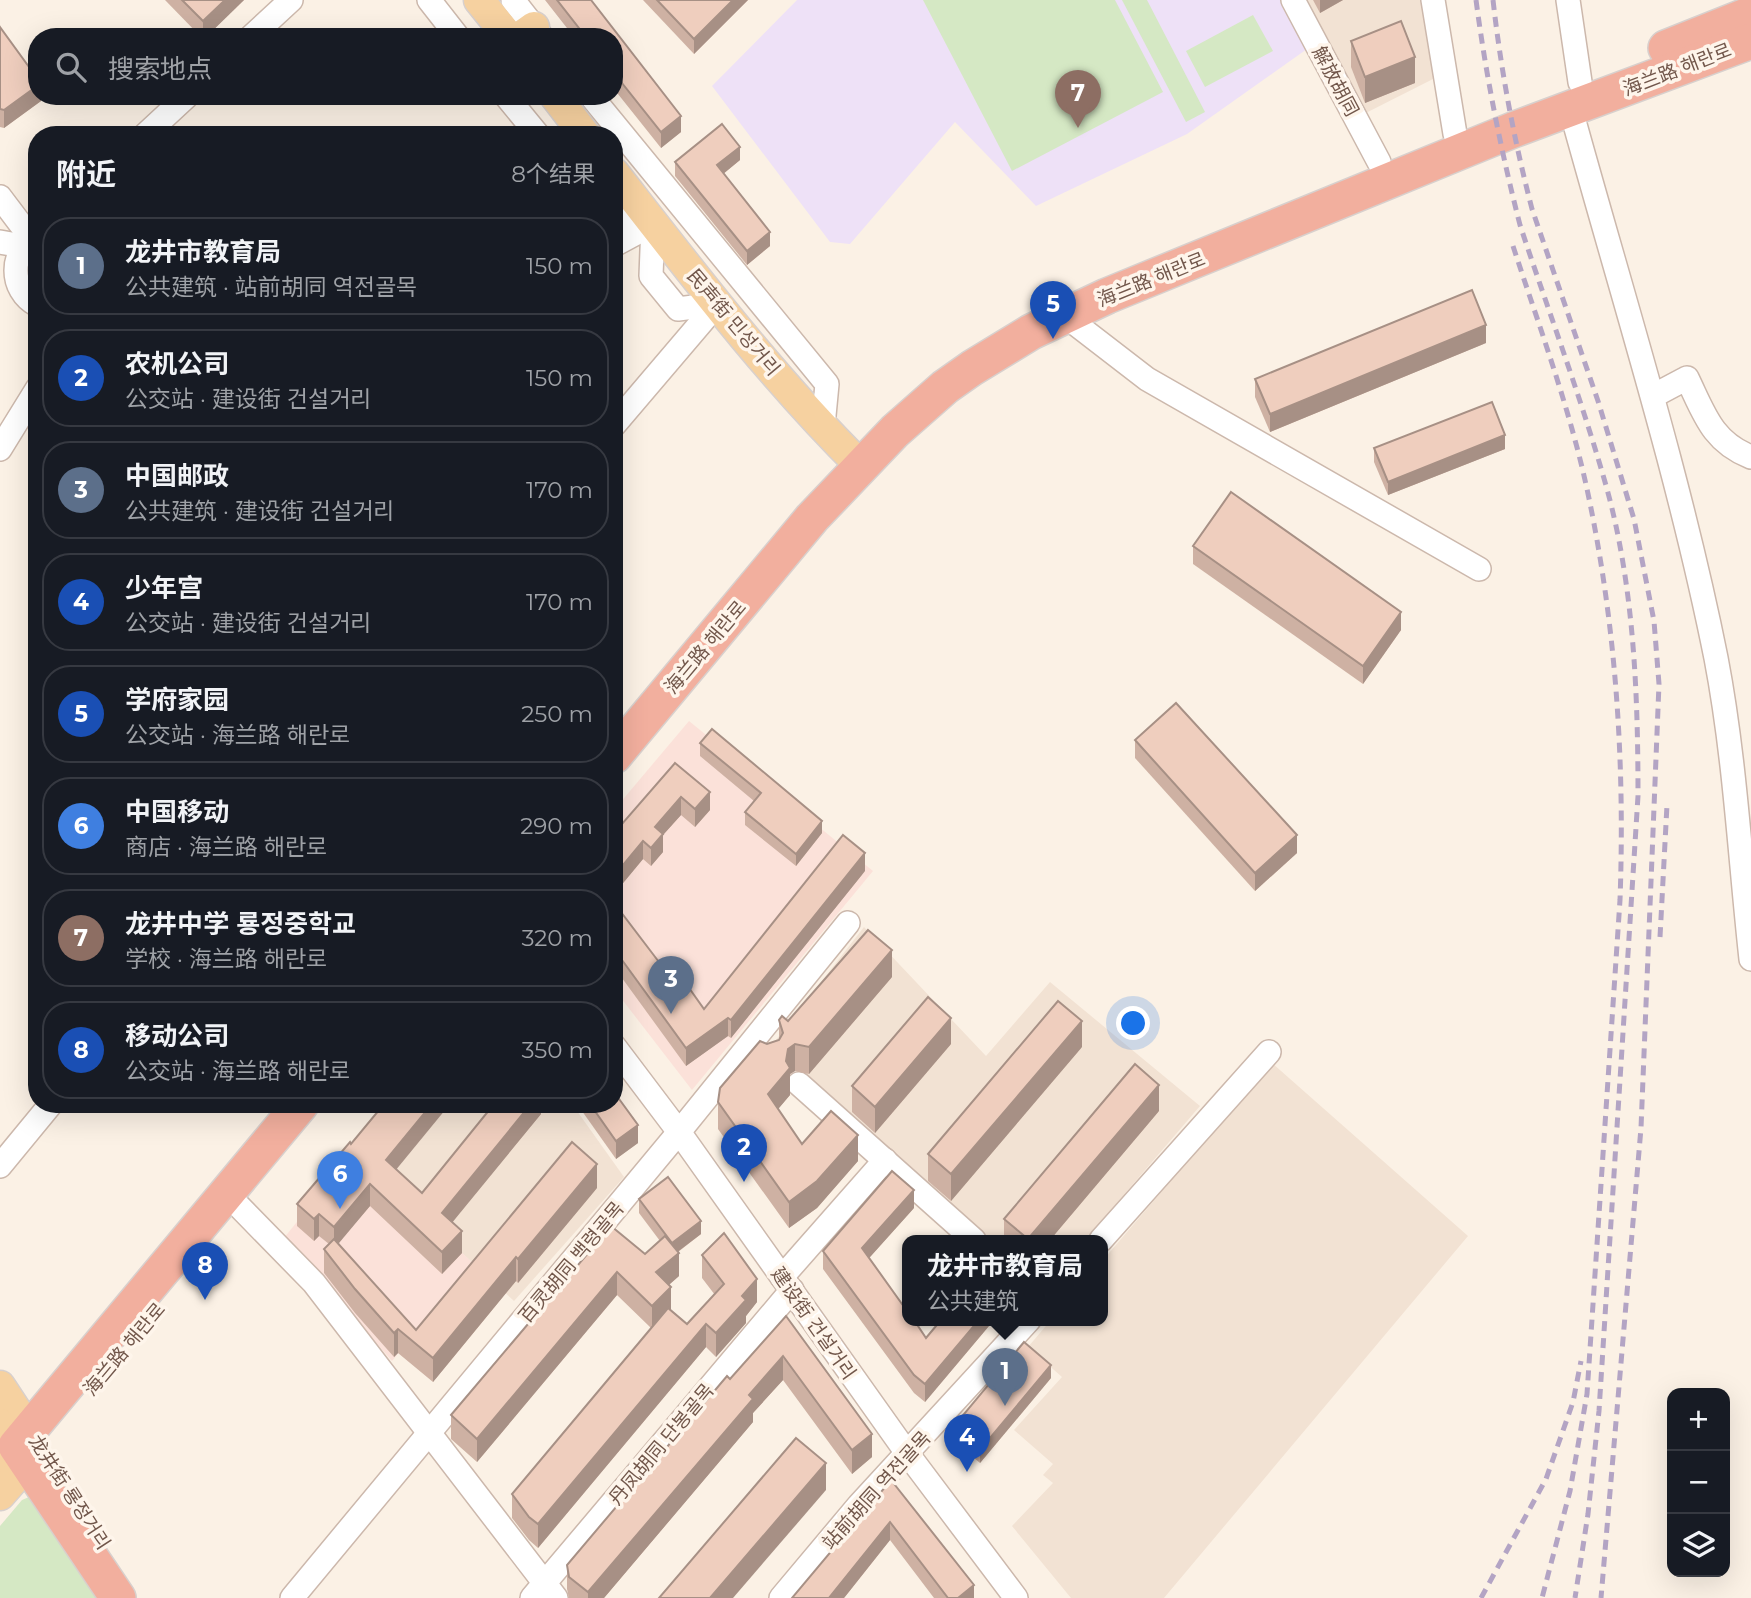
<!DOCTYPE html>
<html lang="zh">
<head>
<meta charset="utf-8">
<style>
	:root { --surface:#171b24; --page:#242831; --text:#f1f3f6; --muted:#9ea1a6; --line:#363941; --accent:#b45309 }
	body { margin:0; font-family:Montserrat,"Noto Sans SC","Noto Sans KR",sans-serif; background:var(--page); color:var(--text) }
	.controls { position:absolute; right:21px; bottom:21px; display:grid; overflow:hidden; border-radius:14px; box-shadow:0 7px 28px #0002 }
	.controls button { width:63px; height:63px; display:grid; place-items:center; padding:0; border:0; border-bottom:2px solid var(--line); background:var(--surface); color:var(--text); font:35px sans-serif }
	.you { position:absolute; left:1134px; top:1024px; width:24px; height:24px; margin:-18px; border:5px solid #fff; border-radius:50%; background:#1a73e8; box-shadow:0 0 0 10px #1a73e833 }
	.badge { display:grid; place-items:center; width:46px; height:46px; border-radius:50%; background:var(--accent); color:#fff; font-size:23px; font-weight:700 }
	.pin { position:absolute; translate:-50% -58px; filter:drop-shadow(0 2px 4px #0008) }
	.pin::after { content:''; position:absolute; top:37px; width:24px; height:21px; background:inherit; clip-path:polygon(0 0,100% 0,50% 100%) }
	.popup { position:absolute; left:902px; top:1235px; width:206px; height:91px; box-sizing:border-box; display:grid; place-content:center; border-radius:14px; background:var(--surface); filter:drop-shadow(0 2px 5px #0005); font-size:23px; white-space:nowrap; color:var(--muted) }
	.popup b { font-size:26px; color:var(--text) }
	.popup::after { content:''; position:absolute; left:50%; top:100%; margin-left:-14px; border:14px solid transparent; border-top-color:var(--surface) }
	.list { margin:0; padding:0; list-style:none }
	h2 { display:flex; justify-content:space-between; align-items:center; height:91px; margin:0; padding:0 28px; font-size:30px }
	h2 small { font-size:23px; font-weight:400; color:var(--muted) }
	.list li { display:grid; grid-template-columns:46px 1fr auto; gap:21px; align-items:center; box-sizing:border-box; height:98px; margin:0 14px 14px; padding:0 14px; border:2px solid var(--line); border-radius:28px }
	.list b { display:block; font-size:26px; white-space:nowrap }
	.list p { margin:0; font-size:23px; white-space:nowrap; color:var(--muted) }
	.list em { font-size:23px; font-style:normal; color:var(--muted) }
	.icon { flex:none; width:38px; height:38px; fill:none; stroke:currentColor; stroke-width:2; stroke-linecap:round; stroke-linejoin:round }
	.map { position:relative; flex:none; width:1751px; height:1598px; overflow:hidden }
	.search { position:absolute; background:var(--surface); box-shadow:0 7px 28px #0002; left:28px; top:28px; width:595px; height:77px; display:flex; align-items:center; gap:18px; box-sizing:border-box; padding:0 24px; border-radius:28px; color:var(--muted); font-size:26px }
	.panel { position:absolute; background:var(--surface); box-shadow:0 7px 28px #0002; left:28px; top:126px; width:595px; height:987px; border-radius:28px }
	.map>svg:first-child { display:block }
	.residential { fill:#f2e2d3 }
	.commercial { fill:#fbe1d9 }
	.education { fill:#eee1f7 }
	.green { fill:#d5e8c4 }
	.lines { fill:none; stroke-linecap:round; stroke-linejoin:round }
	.minor-casing { stroke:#ccb8ac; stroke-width:26 }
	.major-casing { stroke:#d8d0cd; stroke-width:33 }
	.highway-casing { stroke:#d8d0cd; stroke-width:38 }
	.minor { stroke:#fff; stroke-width:23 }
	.major { stroke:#f6d1a0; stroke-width:30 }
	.highway { stroke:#f2af9e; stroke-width:35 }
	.rail { stroke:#b3a4c4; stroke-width:5; stroke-dasharray:10 7; stroke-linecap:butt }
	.wall { fill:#ceb1a3 }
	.shaded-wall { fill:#a79085 }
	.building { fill:#efcebe; stroke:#a79085; stroke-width:2 }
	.labels { text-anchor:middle; stroke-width:7; stroke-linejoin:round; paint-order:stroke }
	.street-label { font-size:19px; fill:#72574b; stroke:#fef5eb }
</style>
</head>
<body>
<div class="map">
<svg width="1751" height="1598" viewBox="0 0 1751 1598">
	<rect width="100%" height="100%" fill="#fbf1e5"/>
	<!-- residential -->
	<g class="residential">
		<polygon points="1281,0 1425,0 1437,77 1346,123"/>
		<polygon points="864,927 986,1056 1050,982 1200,1106 1085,1240 988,1240 772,1045"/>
		<polygon points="1272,1063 1468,1236 1164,1598 1071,1598 1012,1526 1053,1483 1043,1475 1053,1464 1014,1430 1062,1377 1028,1347 1051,1320 1103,1320 1103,1260"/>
		<polygon points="394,1104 572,1104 624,1177 514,1301 394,1190"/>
	</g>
	<!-- commercial -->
	<g class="commercial">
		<polygon points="689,721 873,871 692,1090 614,989 614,810"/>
		<polygon points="350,1156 394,1190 473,1263 392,1361 284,1238"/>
	</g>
	<!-- education -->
	<polygon class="education" points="797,0 1281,0 1307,49 1187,134 1036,206 955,122 850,244 830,242 712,86"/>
	<!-- green -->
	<g class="green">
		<polygon points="923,0 1115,0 1163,92 1012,171"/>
		<polygon points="1122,0 1147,0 1205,112 1186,122"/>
		<polygon points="1253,15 1273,51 1205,87 1186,51"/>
		<polygon points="29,1497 99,1598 0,1598 0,1526 22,1500"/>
	</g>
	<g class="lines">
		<defs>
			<g id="minor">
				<polyline points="429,0 458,37"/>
				<polyline points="513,0 542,37"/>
				<polyline points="1293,0 1379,162"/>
				<polyline points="1433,0 1455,134"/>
				<polyline points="1568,0 1580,82"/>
				<polyline points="251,37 291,0"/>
				<polyline points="506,96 538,135"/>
				<polyline points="591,96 827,384 823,426"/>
				<path d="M1571 110C1621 292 1679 473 1716 658 1735 757 1740 859 1751 959"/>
				<polyline points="145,135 187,96"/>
				<polyline points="0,197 31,238"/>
				<polyline points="614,217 653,224"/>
				<polyline points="653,224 651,276 678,309 717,304"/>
				<path d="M37 235C9 251 9 290 37 305"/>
				<polyline points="0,242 23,246"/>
				<polyline points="614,245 653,224"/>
				<polyline points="1064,315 1147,379 1479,569"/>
				<path d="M1653 396 1687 378C1704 413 1712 442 1751 457"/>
				<polyline points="614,425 717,304"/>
				<polyline points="0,449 37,389"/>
				<polyline points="614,1046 679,1132 907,1453 1016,1598"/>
				<polyline points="799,1084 974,1240"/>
				<polyline points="0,1166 51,1104"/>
				<polyline points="226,1193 314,1283 556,1598"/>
				<polyline points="1101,1240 1269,1052"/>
				<polyline points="782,1277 885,1160"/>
				<polyline points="292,1598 679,1132 848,923"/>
				<polyline points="532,1598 792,1290"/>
				<polyline points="781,1598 859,1505 1029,1320"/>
			</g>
			<g id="major">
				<polyline points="479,0 509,37"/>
				<polyline points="520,37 534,27"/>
				<polyline points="555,96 585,135"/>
				<path d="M614 173C692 273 770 376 861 466"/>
				<polyline points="0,1386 29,1430"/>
				<polyline points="0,1424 16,1446 0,1465"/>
				<polyline points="0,1495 28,1463"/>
			</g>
			<g id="highway">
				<polyline points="1666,48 1751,14"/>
				<polyline points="614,756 812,518 895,431 945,387 972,368 1031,332 1107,296 1513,130 1751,41"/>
				<polyline points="118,1598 16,1446 301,1104"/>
			</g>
		</defs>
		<!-- minor casing -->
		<use href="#minor" class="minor-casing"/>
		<!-- major casing -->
		<use href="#major" class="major-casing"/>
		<!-- highway casing -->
		<use href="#highway" class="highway-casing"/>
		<!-- minor -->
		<use href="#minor" class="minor"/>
		<!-- major -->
		<use href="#major" class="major"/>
		<!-- highway -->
		<use href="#highway" class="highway"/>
		<!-- rail -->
		<g class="rail">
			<path d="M1476 0C1486 76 1501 151 1520 225 1549 313 1582 400 1607 489 1634 588 1638 694 1638 796L1599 1411 1588 1514 1575 1598"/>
			<path d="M1493 0C1501 71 1514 140 1532 209L1598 401 1634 519 1654 621 1659 684 1641 1128 1601 1598"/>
			<path d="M1513 246C1539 326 1569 406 1587 489 1616 624 1625 762 1620 900L1587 1394 1570 1491 1542 1598"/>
			<polyline points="1660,937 1667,805"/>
			<polyline points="1481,1598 1546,1479 1573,1402 1581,1361"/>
		</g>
	</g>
	<!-- wall -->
	<g class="wall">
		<polygon points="165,0 244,0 206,37 201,37"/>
		<polygon points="545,0 591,0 681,132 661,148 614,89 614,37 574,37"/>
		<polygon points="643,0 748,0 694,54"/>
		<polygon points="1313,0 1343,0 1320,13"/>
		<polygon points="0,27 41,96 41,101 4,128 0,127"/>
		<polygon points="1351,41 1415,83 1365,103 1351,67"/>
		<polygon points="740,160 723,174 770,246 747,265 675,176 675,162"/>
		<polygon points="1486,343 1270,432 1255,397 1255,379"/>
		<polygon points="1374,448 1505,449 1388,495 1374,462"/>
		<polygon points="1193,546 1401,630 1363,684 1193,564"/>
		<polygon points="1135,740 1297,853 1255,891 1135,758"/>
		<polygon points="700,743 822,833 796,866 745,825 745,812 754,801 700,756"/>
		<polygon points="675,763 710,810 695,827 681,815 663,835 663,852 651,866 643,859 614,894"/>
		<polygon points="865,871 731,1038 728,1036 686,1066 614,967 614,903 662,966 704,1009"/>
		<polygon points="892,977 809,1074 795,1071 790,1074 790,1095 778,1109 802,1144 858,1161 817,1208 789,1228 718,1129 718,1102 767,1044 779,1040 779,1020 788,1021"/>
		<polygon points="951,1044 875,1133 852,1112 852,1086"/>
		<polygon points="1082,1047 951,1201 928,1181 928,1154"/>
		<polygon points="541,1104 541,1114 452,1222 462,1253 442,1274 370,1206 338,1243 416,1330 597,1188 518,1283 516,1281 433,1382 398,1353 394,1357 355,1313 324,1273 324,1249 329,1244 319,1236 314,1241 297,1226 297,1204 396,1170 422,1193"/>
		<polygon points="577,1104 614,1104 638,1143 616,1159"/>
		<polygon points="1159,1111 1050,1240 1004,1240 1004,1219"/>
		<polygon points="639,1199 701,1234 678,1252 679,1276 669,1285 671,1310 687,1324 715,1295 702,1278 702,1255 757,1302 746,1316 746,1323 716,1357 706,1347 538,1548 529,1540 512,1518 512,1494 651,1328 617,1295 477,1462 451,1439 451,1415 611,1226 645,1254 660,1241 639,1213"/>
		<polygon points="914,1208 869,1258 926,1338 941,1320 994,1320 925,1402 914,1393 823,1269 823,1251"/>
		<polygon points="786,1316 872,1457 852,1474 783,1380 753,1413 753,1422 604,1598 569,1598 567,1589 567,1565"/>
		<polygon points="1051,1378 980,1463 959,1445 959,1420"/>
		<polygon points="891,1480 974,1598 934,1598 890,1540 844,1598"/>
	</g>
	<!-- shaded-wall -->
	<g class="shaded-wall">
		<polygon points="225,0 244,0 206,37 203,37 203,21"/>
		<polygon points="733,0 748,0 694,54 694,39"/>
		<polygon points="1320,0 1343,0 1320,13"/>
		<polygon points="1415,57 1415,83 1365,103 1365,77"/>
		<polygon points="37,86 37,96 41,96 41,101 4,128 4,110"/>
		<polygon points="681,116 681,132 661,148 661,132"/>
		<polygon points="740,147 740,160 717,179 717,165"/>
		<polygon points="770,232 770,246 747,265 747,251"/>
		<polygon points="1486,325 1486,343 1270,432 1270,414"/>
		<polygon points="1505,435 1505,449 1388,495 1388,482"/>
		<polygon points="1401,612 1401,630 1363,684 1363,666"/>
		<polygon points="710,792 710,810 695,827 695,809"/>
		<polygon points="681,797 681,815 663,835 663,852 651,866 651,848 655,827"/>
		<polygon points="822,821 822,833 796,866 796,854"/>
		<polygon points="1297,835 1297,853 1255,891 1255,873"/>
		<polygon points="643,841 643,859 614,894 614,876"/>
		<polygon points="865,853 865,871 731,1038 731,1020"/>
		<polygon points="892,950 892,977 809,1074 809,1047"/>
		<polygon points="728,1018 728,1036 686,1066 686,1048"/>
		<polygon points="951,1018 951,1044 875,1133 875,1107"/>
		<polygon points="1082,1021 1082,1047 951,1201 951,1174"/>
		<polygon points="795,1044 795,1071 790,1074 790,1095 768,1121 768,1094 786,1061 788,1049"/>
		<polygon points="1159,1085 1159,1111 1050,1240 1028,1240"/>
		<polygon points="432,1104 450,1104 386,1182 386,1160"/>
		<polygon points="531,1104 541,1104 541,1114 442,1235 442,1213"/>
		<polygon points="638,1125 638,1143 616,1159 616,1141"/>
		<polygon points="858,1135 858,1161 817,1208 789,1228 789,1202"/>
		<polygon points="597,1164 597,1188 518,1283 518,1259"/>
		<polygon points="370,1184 370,1206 334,1249 334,1227"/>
		<polygon points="914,1190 914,1208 862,1266 862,1248"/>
		<polygon points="319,1214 319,1236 314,1241 314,1219"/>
		<polygon points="701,1221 701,1234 672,1256 672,1243"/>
		<polygon points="462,1231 462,1253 442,1274 442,1252"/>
		<polygon points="679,1253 679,1276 656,1296 656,1272"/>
		<polygon points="516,1257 516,1281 433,1382 433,1358"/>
		<polygon points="617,1272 617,1295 477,1462 477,1439"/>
		<polygon points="757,1279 757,1302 746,1316 746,1323 716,1357 716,1333 742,1296"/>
		<polygon points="671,1287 671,1310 652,1329 652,1306"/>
		<polygon points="979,1320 994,1320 925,1402 925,1384"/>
		<polygon points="706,1324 706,1347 538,1548 538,1524"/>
		<polygon points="398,1329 398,1353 394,1357 394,1333"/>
		<polygon points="783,1356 783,1380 753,1413 753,1422 604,1598 588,1598 588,1592 749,1395"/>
		<polygon points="1051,1365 1051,1378 980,1463 980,1450"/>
		<polygon points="872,1434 872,1457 852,1474 852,1450"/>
		<polygon points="826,1463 826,1490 733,1598 710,1598"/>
		<polygon points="890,1522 890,1540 844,1598 829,1598"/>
		<polygon points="974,1585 974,1598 958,1598"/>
	</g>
	<!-- building -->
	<g class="building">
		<polygon points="182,0 225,0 203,21"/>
		<polygon points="557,0 591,0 681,116 661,132 614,73 614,37 586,37"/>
		<polygon points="657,0 733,0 694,39"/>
		<polygon points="1401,21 1415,57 1365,77 1351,41"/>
		<polygon points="0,27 37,78 37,86 4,110 0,109"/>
		<polygon points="722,124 740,147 717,165 770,232 747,251 675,162"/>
		<polygon points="1472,290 1486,325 1270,414 1255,379"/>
		<polygon points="1492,402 1505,435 1388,482 1374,448"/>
		<polygon points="1231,492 1401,612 1363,666 1193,546"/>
		<polygon points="1176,703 1297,835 1255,873 1135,740"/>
		<polygon points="712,729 822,821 796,854 745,812 761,793 700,743"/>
		<polygon points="675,763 710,792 695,809 681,797 655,827 663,834 651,848 643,841 614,876 614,833"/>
		<polygon points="843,835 865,853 731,1020 728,1018 686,1048 614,949 614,903 662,966 670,961 704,1009"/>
		<polygon points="868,930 892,950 809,1047 795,1044 788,1049 786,1061 790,1068 768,1094 802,1144 831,1111 858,1135 817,1181 789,1202 718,1102 720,1088 760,1041 767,1044 779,1040 783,1033 779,1020 782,1016 788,1021"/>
		<polygon points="928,997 951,1018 875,1107 852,1086"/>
		<polygon points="1058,1001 1082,1021 951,1174 928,1154"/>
		<polygon points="1135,1064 1159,1085 1028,1239 1004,1219"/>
		<polygon points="614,1092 638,1125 616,1141 590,1104 614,1104"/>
		<polygon points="384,1104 432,1104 386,1160 422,1193 494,1104 531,1104 442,1213 462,1231 442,1252 370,1184 334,1227 319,1214 314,1219 297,1204 350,1142 351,1144"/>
		<polygon points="572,1142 597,1164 518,1259 516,1257 433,1358 398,1329 394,1333 355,1289 324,1249 334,1239 416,1330"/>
		<polygon points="892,1171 914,1190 862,1248 907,1311 907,1320 914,1320 926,1338 941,1320 979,1320 925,1384 914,1375 823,1251"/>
		<polygon points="668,1177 701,1221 672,1243 639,1199"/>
		<polygon points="611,1226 645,1254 665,1236 679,1253 656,1272 671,1287 652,1306 617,1272 477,1439 451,1415"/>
		<polygon points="724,1233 757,1279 742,1296 746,1300 716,1333 706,1324 538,1524 529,1517 512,1494 668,1308 687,1324 724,1284 702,1255"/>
		<polygon points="786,1316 872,1434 852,1450 783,1356 749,1395 753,1399 588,1592 569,1577 567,1565 727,1376 730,1379"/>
		<polygon points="1024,1342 1051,1365 980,1450 959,1432 959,1420"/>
		<polygon points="796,1438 826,1463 710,1598 659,1598"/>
		<polygon points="891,1480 974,1585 958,1598 948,1598 890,1522 829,1598 792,1598"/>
	</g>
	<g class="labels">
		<!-- street labels -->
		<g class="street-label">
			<text transform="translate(1677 69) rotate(-21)" y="7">海兰路 해란로</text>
			<text transform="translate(1336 81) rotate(62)" y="7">解放胡同</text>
			<text transform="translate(1151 279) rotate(-22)" y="7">海兰路 해란로</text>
			<text transform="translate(734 322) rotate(50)" y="7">民声街 민성거리</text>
			<text transform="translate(705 647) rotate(-50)" y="7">海兰路 해란로</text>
			<text transform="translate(571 1262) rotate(-50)" y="7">百灵胡同 백령골목</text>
			<text transform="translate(814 1323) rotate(55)" y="7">建设街 건설거리</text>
			<text transform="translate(124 1349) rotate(-50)" y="7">海兰路 해란로</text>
			<text transform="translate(661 1444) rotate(-50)" y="7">丹凤胡同 단봉골목</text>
			<text transform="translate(876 1490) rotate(-48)" y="7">站前胡同 역전골목</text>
			<text transform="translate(70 1492) rotate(57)" y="7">龙井街 룡정거리</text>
		</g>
	</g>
</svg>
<div class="controls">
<button>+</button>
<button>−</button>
<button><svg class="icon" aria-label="layers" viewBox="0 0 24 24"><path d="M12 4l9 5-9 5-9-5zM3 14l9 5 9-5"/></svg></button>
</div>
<div class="you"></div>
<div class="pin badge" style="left:1005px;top:1406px;background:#5c6f8a">1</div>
<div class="popup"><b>龙井市教育局</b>公共建筑</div>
<div class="pin badge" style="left:744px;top:1182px;background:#1a4fb4">2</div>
<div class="pin badge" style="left:671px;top:1014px;background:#5c6f8a">3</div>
<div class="pin badge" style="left:967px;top:1472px;background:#1a4fb4">4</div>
<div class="pin badge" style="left:1053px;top:339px;background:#1a4fb4">5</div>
<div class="pin badge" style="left:340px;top:1209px;background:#3f7fe0">6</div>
<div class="pin badge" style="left:1078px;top:128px;background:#8d6e63">7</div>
<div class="pin badge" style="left:205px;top:1300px;background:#1a4fb4">8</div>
<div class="search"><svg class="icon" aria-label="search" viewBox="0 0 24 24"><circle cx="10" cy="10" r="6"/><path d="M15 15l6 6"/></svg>搜索地点</div>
<section class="panel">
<h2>附近<small>8个结果</small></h2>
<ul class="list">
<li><span class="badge" style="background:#5c6f8a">1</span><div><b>龙井市教育局</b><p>公共建筑 · 站前胡同 역전골목</p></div><em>150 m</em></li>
<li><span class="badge" style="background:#1a4fb4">2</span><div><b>农机公司</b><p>公交站 · 建设街 건설거리</p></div><em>150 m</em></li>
<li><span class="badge" style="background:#5c6f8a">3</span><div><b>中国邮政</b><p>公共建筑 · 建设街 건설거리</p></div><em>170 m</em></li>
<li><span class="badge" style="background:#1a4fb4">4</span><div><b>少年宫</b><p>公交站 · 建设街 건설거리</p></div><em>170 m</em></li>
<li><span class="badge" style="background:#1a4fb4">5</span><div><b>学府家园</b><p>公交站 · 海兰路 해란로</p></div><em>250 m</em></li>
<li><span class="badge" style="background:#3f7fe0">6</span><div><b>中国移动</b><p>商店 · 海兰路 해란로</p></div><em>290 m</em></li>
<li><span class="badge" style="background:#8d6e63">7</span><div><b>龙井中学 룡정중학교</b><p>学校 · 海兰路 해란로</p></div><em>320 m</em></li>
<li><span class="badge" style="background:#1a4fb4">8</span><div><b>移动公司</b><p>公交站 · 海兰路 해란로</p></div><em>350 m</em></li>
</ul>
</section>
</div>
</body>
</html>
